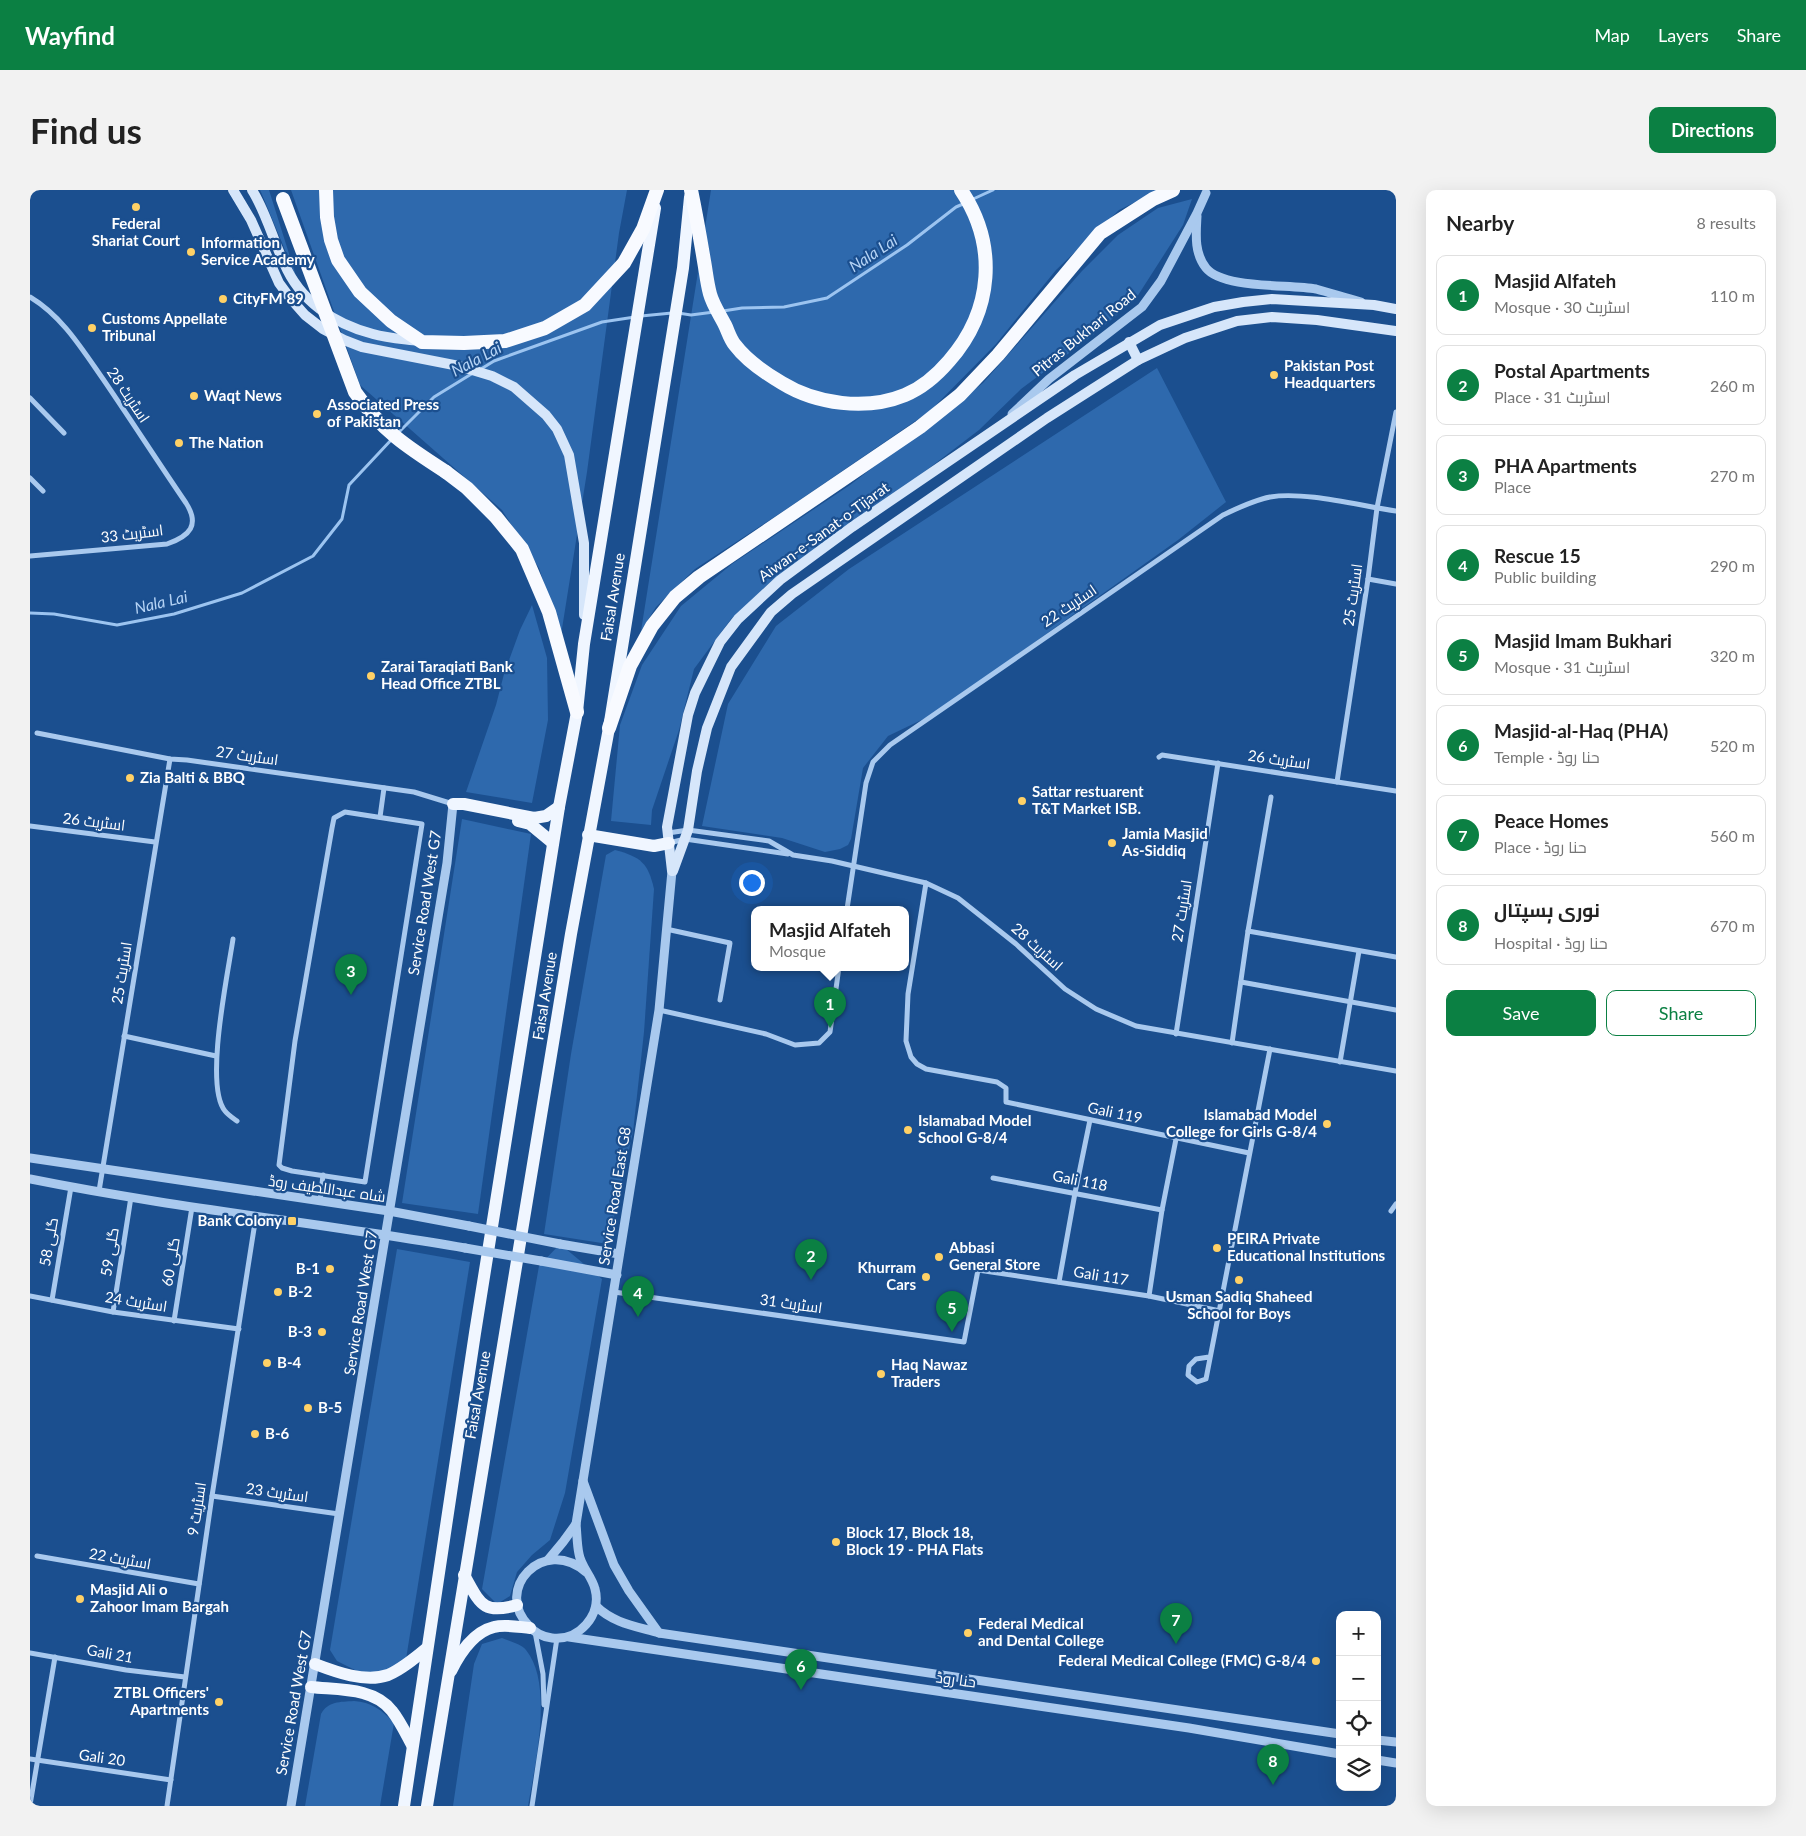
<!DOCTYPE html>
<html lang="en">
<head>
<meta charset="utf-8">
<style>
	:root { --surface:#fff; --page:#f2f2f2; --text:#222; --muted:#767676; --line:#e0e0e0; --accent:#0b8043 }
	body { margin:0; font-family:Lato,Cairo,sans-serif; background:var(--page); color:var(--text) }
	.controls { position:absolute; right:15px; bottom:15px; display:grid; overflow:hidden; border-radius:10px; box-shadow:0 5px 20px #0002 }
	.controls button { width:45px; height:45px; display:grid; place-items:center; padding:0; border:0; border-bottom:1px solid var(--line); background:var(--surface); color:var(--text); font:25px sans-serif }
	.you { position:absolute; left:721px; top:692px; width:18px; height:18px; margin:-12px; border:4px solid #fff; border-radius:50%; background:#1a73e8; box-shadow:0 0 0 8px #1a73e833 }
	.badge { display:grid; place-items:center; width:32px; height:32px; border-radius:50%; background:var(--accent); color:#fff; font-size:16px; font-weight:700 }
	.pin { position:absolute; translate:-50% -41px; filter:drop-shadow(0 1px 2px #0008) }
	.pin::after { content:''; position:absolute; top:26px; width:18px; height:15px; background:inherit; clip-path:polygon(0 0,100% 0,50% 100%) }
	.popup { position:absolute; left:721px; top:716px; width:158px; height:65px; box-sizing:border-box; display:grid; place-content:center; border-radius:10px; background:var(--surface); filter:drop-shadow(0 1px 4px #0005); font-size:16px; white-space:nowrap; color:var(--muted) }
	.popup b { font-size:19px; color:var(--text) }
	.popup::after { content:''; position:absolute; left:50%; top:100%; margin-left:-10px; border:10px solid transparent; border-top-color:var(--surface) }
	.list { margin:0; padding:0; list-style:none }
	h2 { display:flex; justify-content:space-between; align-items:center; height:65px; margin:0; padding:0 20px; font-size:21px }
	h2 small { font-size:16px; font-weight:400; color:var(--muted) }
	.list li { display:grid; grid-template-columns:32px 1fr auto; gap:15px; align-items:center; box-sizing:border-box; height:80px; margin:0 10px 10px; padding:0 10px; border:1px solid var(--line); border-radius:10px }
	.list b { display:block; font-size:19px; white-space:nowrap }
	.list p { margin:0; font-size:16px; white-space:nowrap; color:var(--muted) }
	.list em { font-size:16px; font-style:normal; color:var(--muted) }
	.actions { display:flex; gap:10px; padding:15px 20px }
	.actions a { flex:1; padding:11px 0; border:1px solid var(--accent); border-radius:10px; text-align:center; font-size:18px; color:var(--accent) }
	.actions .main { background:var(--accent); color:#fff }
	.icon { flex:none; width:28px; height:28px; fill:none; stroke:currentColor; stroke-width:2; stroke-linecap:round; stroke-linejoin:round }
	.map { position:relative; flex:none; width:1366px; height:1616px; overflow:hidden; border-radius:10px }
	header { display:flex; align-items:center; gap:30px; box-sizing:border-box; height:70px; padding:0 25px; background:var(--accent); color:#fff }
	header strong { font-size:24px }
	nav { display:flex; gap:28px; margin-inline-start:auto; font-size:18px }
	.intro { display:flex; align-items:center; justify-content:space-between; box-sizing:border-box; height:120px; padding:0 30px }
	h1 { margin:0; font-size:35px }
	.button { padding:12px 22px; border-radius:10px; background:var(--accent); color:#fff; font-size:18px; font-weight:700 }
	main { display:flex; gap:30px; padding:0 30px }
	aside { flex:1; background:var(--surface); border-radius:10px; box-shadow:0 5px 20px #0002 }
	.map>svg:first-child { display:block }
	.green { fill:#2e69ad }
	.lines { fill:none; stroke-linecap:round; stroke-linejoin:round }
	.stream { stroke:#9cc4f0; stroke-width:3 }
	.minor { stroke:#a9c9ee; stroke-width:5 }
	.tertiary { stroke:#a9c9ee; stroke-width:9 }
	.secondary { stroke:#d6e6fa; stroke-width:10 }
	.primary { stroke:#f0f6ff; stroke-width:12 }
	.trunk { stroke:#f8faff; stroke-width:14 }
	.tertiary-bridge { stroke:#a9c9ee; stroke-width:9 }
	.trunk-bridge { stroke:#f8faff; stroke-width:14 }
	.poi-dot { fill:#ffd166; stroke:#1b4f8f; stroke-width:2 }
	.labels { text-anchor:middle; stroke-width:4.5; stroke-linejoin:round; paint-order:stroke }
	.poi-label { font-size:15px; font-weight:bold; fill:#fff; stroke:#1b4f8f; text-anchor:start }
	.street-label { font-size:15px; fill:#fff; stroke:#1b4f8f }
	.water-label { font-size:16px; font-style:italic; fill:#b5d3f5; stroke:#1b4f8f }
</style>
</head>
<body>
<header>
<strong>Wayfind</strong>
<nav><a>Map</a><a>Layers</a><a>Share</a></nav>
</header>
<div class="intro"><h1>Find us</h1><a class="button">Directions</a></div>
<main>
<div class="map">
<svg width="1366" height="1616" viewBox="0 0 1366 1616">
	<rect width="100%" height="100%" fill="#1b4f8f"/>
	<!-- green -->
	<g class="green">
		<polygon points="230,0 239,0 267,89 231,2"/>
		<polygon points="261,0 597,0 589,43 557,282 531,445 509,378 472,320 330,195"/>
		<polygon points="681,0 1130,0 1089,20 1026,80 966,154 900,221 755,320 665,379 626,417 611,441"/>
		<polygon points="1162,9 1153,35 1105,110 1058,149 991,199 949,240 868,302 746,387 701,429 664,479 649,540 622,620 621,635 581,631 590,535 612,475 651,416 702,374 820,295 953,193 1052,81 1088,45 1128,18"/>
		<polygon points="1127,178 1196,312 1148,350 904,524 858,546 833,578 821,649 818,655 810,659 795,662 752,648 672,636 698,514 746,436 819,379"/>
		<polygon points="502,415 517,468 518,530 502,613 436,602 466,515 474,484 490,440"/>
		<polygon points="432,629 501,644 448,1024 372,1013"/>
		<path d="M585 660C611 667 618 673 624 699L614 842 603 942 578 1054 514 1044 541 864 576 665Z"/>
		<polygon points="530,1054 572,1089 535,1303 520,1350 502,1365 487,1382 480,1406 467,1414 452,1399 509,1076"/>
		<polygon points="367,1059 440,1072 376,1469 353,1482 331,1483 307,1471 300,1460"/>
		<path d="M472 1448C479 1451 491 1454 496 1460 524 1494 505 1575 498 1616H423L444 1474 452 1454Z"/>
		<path d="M324 1511C341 1512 352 1520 364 1533L350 1616H275L291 1524C298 1511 310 1512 324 1511Z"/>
	</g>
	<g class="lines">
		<!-- stream -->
		<g class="stream">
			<polyline points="941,10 963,0"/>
			<polyline points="693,121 712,118 754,117 797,108 877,55 926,17 933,14"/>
			<polyline points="648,123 661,125 684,122"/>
			<polyline points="611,126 642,123"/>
			<polyline points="451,179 464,171 572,132 605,127"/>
			<polyline points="368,243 404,207 443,183"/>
			<polyline points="0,423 24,424 87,435 144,424 212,403 283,366 312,329 319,295 362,249"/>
		</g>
		<!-- minor -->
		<g class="minor">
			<path d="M0 107C32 126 52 159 73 189 101 230 128 272 156 313 170 335 160 346 137 354L0 366"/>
			<polyline points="0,208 34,243"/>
			<polyline points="0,288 13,301"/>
			<polyline points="1338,389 1366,394"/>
			<polyline points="7,543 140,569 157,570 384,602 423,614"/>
			<polyline points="1129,567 1132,565 1366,601"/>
			<polyline points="1307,592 1338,389 1347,318 1366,222"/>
			<polygon points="315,622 392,634 335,992 262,981 252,978 249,975 265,851 302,638 304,628"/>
			<polyline points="350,627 354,598"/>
			<polyline points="0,636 125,652"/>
			<polyline points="638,643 658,640 739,651 763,665 802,671 896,693 928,708 986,754 1035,799 1066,819 1106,836 1366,881"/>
			<polyline points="639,653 655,649 758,664"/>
			<polyline points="896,693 878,804 876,851 881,867 887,874 896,879 967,892 976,898 976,912 1219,963"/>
			<path d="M817 719 836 593 843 572 860 555 1193 325C1208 318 1224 310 1240 307 1275 301 1330 316 1366 321"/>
			<polyline points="636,739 700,753 690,810"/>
			<polyline points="1218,741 1366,767"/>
			<path d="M203 749C198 783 174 896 195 921 198 925 203 928 207 931"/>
			<polyline points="1211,792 1366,820"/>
			<polyline points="629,820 736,844 765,855 789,853 800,842 809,777"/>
			<polyline points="1146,844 1188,573"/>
			<polyline points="94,846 186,866"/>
			<polyline points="1202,853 1218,741 1241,607"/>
			<polyline points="1310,872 1329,761"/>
			<polyline points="963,988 1132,1020"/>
			<polyline points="69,1001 140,569"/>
			<polyline points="290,1011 293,985"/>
			<polyline points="1361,1021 1366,1014"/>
			<polyline points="1029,1092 1045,1003 1060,930"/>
			<polyline points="584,1102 934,1152 948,1080 1119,1106 1190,1121"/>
			<polyline points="0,1106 83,1122 209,1139"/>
			<polyline points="1119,1106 1132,1020 1146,949"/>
			<polyline points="22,1110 41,997"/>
			<polyline points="83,1122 101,1007"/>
			<polyline points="144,1131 162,1017"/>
			<polyline points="1179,1167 1166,1169 1159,1176 1158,1185 1167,1192 1176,1189 1240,859"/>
			<polyline points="182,1306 309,1324"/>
			<polyline points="7,1366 169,1394"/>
			<polyline points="505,1442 513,1484 514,1515"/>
			<polyline points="0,1463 96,1480 155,1487"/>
			<polyline points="0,1569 141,1590"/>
			<polyline points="0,1615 25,1467"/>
			<polyline points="137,1616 182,1306 226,1026"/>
			<polyline points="502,1616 527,1448"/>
		</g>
		<!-- tertiary -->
		<g class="tertiary">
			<path d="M1167 26C1166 44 1164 63 1176 78 1193 99 1259 94 1286 99 1301 103 1316 108 1331 112"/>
			<polyline points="982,224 1019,189 1112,117 1131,91 1167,23 1176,3"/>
			<polyline points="0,968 359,1021 439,1036"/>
			<path d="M0 989C144 1018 290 1033 435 1058"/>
			<polyline points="530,1054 589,1064"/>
			<polyline points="511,1071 587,1085"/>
			<polyline points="553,1291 584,1375 599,1401 629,1443"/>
			<polyline points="518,1370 533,1352 546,1334"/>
			<path d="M556 1382C513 1345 463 1400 499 1436 505 1443 513 1447 522 1448 549 1451 572 1425 565 1399 562 1386 551 1377 549 1364 547 1355 547 1344 546 1334L629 820 642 681"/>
			<path d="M566 1416C583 1433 605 1436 629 1443L1310 1544"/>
			<polyline points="539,1447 1159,1538 1310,1564"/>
			<polyline points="1347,1550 1366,1552"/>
			<polyline points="1347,1570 1366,1573"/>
			<polyline points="261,1616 417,673 423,614"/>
		</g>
		<!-- secondary -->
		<g class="secondary">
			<polyline points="203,0 221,30 249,93 260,108 275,125 293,139 314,150 332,157 429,176 462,186 484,197 516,225 527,239 539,265 554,353 554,425"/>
			<path d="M222 0C236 22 243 50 254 73 270 111 304 134 343 144 357 148 373 149 388 151"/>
			<polyline points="1099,152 1108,170"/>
			<polyline points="642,681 637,637 658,525 665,503 690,452 708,429 750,390 822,337 1045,185 1130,135 1184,117 1213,112 1242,109 1344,115 1366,119"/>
			<polyline points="643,681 658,640 667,581 677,538 701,477 741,422 762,404 1017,228 1108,170 1155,148 1207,131 1242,127 1287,130 1366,141"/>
		</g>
		<!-- primary -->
		<g class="primary">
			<polyline points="423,614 434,614 504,628 516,626 529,617"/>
			<polyline points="488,631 500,634 523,653"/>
			<polyline points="558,645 624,656 639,653"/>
			<path d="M434 1385C450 1413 452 1425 487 1415"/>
			<path d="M285 1474C306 1482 335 1493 358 1485 372 1479 385 1468 397 1458"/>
			<path d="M421 1481C430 1463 443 1442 464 1437 475 1434 489 1437 500 1438"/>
			<path d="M281 1497C307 1500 344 1497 362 1521 370 1531 376 1544 382 1555"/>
			<polyline points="374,1616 445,1143 529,617 547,522 554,454 625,18"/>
			<polyline points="397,1616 541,744 579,538 653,78 660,7"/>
		</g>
		<!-- trunk -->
		<g class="trunk">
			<polyline points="296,0 297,27 301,50 308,70 330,102 361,131 392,152 434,153 475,151 515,138 555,115 594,73 613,39 627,0"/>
			<path d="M661 0C666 24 670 47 674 71 676 82 677 93 680 104 683 115 690 125 695 135 698 141 700 149 705 155 717 171 735 183 752 193 786 214 836 221 875 205 892 198 907 185 919 171 963 121 968 55 931 0"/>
			<polyline points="416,282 437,298 466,327 492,359 519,422 547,522"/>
			<polyline points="579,538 600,476 622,436 645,407 669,387 890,237 930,205 968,165 1070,43 1123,9 1143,0"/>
		</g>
		<!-- tertiary-bridge -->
		<g class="tertiary-bridge">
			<polyline points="439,1036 530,1054"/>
			<polyline points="435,1058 511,1071"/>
		</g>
		<!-- trunk-bridge -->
		<path class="trunk-bridge" d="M253 9 325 202C352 241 377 257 416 282"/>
	</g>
	<!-- markers -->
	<g class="poi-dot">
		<circle cx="106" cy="17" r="5"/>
		<circle cx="161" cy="62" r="5"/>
		<circle cx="193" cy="109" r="5"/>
		<circle cx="62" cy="138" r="5"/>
		<circle cx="1244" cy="185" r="5"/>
		<circle cx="164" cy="206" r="5"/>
		<circle cx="287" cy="224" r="5"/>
		<circle cx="149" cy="253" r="5"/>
		<circle cx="341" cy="486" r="5"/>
		<circle cx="100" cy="588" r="5"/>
		<circle cx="992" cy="611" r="5"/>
		<circle cx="1082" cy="653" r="5"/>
		<circle cx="1297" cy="934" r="5"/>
		<circle cx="878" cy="940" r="5"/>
		<rect x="257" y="1026" width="10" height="10" rx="2.5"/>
		<circle cx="1187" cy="1058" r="5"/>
		<circle cx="909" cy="1067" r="5"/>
		<circle cx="300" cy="1079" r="5"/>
		<circle cx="896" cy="1087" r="5"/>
		<circle cx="1209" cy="1090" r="5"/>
		<circle cx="248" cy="1102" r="5"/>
		<circle cx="292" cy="1142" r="5"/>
		<circle cx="237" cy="1173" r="5"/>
		<circle cx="851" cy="1184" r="5"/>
		<circle cx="278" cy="1218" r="5"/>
		<circle cx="225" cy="1244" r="5"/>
		<circle cx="806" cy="1352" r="5"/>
		<circle cx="50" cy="1409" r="5"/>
		<circle cx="938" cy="1443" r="5"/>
		<circle cx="1286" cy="1471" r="5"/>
		<circle cx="189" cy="1512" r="5"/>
	</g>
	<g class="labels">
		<!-- poi labels -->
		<g class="poi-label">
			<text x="106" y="39" text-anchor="middle">Federal<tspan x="106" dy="17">Shariat Court</tspan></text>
			<text x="171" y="58">Information<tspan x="171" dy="17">Service Academy</tspan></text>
			<text x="203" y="114">CityFM 89</text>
			<text x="72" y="134">Customs Appellate<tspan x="72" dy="17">Tribunal</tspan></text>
			<text x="1254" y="181">Pakistan Post<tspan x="1254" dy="17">Headquarters</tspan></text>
			<text x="174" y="211">Waqt News</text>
			<text x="297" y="220">Associated Press<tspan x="297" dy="17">of Pakistan</tspan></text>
			<text x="159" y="258">The Nation</text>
			<text x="351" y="482">Zarai Taraqiati Bank<tspan x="351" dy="17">Head Office ZTBL</tspan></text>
			<text x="110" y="593">Zia Balti &amp; BBQ</text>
			<text x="1002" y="607">Sattar restuarent<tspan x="1002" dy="17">T&amp;T Market ISB.</tspan></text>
			<text x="1092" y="649">Jamia Masjid<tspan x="1092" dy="17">As-Siddiq</tspan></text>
			<text x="1287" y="930" text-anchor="end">Islamabad Model<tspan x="1287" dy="17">College for Girls G-8/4</tspan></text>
			<text x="888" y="936">Islamabad Model<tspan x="888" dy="17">School G-8/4</tspan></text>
			<text x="252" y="1036" text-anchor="end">Bank Colony</text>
			<text x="1197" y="1054">PEIRA Private<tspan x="1197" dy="17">Educational Institutions</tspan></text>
			<text x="919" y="1063">Abbasi<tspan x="919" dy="17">General Store</tspan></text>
			<text x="886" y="1083" text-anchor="end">Khurram<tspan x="886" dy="17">Cars</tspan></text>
			<text x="290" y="1084" text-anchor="end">B-1</text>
			<text x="258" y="1107">B-2</text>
			<text x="1209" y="1112" text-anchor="middle">Usman Sadiq Shaheed<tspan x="1209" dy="17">School for Boys</tspan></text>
			<text x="282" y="1147" text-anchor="end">B-3</text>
			<text x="247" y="1178">B-4</text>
			<text x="861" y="1180">Haq Nawaz<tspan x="861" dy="17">Traders</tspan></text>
			<text x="288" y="1223">B-5</text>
			<text x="235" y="1249">B-6</text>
			<text x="816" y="1348">Block 17, Block 18,<tspan x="816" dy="17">Block 19 - PHA Flats</tspan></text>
			<text x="60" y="1405">Masjid Ali o<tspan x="60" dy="17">Zahoor Imam Bargah</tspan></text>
			<text x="948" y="1439">Federal Medical<tspan x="948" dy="17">and Dental College</tspan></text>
			<text x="1276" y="1476" text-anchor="end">Federal Medical College (FMC) G-8/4</text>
			<text x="179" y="1508" text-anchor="end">ZTBL Officers'<tspan x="179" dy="17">Apartments</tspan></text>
		</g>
		<!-- street labels -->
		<g class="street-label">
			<text transform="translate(1054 143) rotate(-39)" y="5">Pitras Bukhari Road</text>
			<text transform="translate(98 205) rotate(56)" y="5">اسٹریٹ 28</text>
			<text transform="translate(794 342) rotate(-36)" y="5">Aiwan-e-Sanat-o-Tijarat</text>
			<text transform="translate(102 344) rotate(-7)" y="5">اسٹریٹ 33</text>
			<text transform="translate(1323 405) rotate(-82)" y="5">اسٹریٹ 25</text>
			<text transform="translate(583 407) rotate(-81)" y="5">Faisal Avenue</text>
			<text transform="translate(1039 416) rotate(-34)" y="5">اسٹریٹ 22</text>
			<text transform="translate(217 566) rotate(8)" y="5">اسٹریٹ 27</text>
			<text transform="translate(1249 570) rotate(8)" y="5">اسٹریٹ 26</text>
			<text transform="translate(64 632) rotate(7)" y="5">اسٹریٹ 26</text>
			<text transform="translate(395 713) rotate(-81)" y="5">Service Road West G7</text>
			<text transform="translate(1152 721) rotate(-81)" y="5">اسٹریٹ 27</text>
			<text transform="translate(1007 757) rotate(42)" y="5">اسٹریٹ 28</text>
			<text transform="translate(92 783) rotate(-81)" y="5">اسٹریٹ 25</text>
			<text transform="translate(515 806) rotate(-81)" y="5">Faisal Avenue</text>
			<text transform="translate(1085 923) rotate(12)" y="5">Gali 119</text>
			<text transform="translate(1050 991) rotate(11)" y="5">Gali 118</text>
			<text transform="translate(297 999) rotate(8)" y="5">شاہ عبداللطیف روڈ</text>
			<text transform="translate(585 1006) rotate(-81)" y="5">Service Road East G8</text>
			<text transform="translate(19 1052) rotate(-80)" y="5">گلی 58</text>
			<text transform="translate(80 1062) rotate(-81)" y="5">گلی 59</text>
			<text transform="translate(141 1072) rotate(-81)" y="5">گلی 60</text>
			<text transform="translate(1071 1086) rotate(9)" y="5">Gali 117</text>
			<text transform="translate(106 1112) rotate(9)" y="5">اسٹریٹ 24</text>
			<text transform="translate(331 1113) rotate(-81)" y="5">Service Road West G7</text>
			<text transform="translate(761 1114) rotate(8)" y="5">اسٹریٹ 31</text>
			<text transform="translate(448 1205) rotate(-80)" y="5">Faisal Avenue</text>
			<text transform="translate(247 1303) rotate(8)" y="5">اسٹریٹ 23</text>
			<text transform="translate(167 1319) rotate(-81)" y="5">اسٹریٹ 9</text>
			<text transform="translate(90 1369) rotate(10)" y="5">اسٹریٹ 22</text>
			<text transform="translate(80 1464) rotate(10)" y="5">Gali 21</text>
			<text transform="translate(926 1490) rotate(8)" y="5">حنا روڈ</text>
			<text transform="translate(264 1513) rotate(-80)" y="5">Service Road West G7</text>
			<text transform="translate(72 1568) rotate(8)" y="5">Gali 20</text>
		</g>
		<!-- water labels -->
		<g class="water-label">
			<text transform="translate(843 63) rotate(-33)" y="6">Nala Lai</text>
			<text transform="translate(446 169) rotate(-28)" y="6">Nala Lai</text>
			<text transform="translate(131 412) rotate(-13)" y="6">Nala Lai</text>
		</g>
	</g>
</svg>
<div class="controls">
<button>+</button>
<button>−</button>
<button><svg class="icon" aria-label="locate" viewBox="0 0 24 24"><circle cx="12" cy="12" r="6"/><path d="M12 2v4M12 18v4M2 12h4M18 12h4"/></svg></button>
<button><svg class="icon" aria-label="layers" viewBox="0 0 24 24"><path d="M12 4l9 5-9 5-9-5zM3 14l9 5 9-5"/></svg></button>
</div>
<div class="you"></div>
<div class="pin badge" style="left:800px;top:838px">1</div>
<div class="popup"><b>Masjid Alfateh</b>Mosque</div>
<div class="pin badge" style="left:781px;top:1090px">2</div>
<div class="pin badge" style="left:321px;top:805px">3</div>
<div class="pin badge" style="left:608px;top:1127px">4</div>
<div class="pin badge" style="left:922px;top:1142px">5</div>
<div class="pin badge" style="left:771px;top:1500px">6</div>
<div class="pin badge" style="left:1146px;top:1454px">7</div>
<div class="pin badge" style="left:1243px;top:1595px">8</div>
</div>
<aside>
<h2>Nearby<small>8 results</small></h2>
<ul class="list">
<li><span class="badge">1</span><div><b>Masjid Alfateh</b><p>Mosque · اسٹریٹ 30</p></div><em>110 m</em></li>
<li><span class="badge">2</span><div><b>Postal Apartments</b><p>Place · اسٹریٹ 31</p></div><em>260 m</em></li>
<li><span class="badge">3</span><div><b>PHA Apartments</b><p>Place</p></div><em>270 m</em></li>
<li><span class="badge">4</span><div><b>Rescue 15</b><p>Public building</p></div><em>290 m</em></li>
<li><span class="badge">5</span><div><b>Masjid Imam Bukhari</b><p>Mosque · اسٹریٹ 31</p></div><em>320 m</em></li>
<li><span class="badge">6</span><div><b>Masjid-al-Haq (PHA)</b><p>Temple · حنا روڈ</p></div><em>520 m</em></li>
<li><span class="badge">7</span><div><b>Peace Homes</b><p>Place · حنا روڈ</p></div><em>560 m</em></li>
<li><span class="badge">8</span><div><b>نوری ہسپتال</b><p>Hospital · حنا روڈ</p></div><em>670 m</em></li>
</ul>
<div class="actions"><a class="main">Save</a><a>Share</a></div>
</aside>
</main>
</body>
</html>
